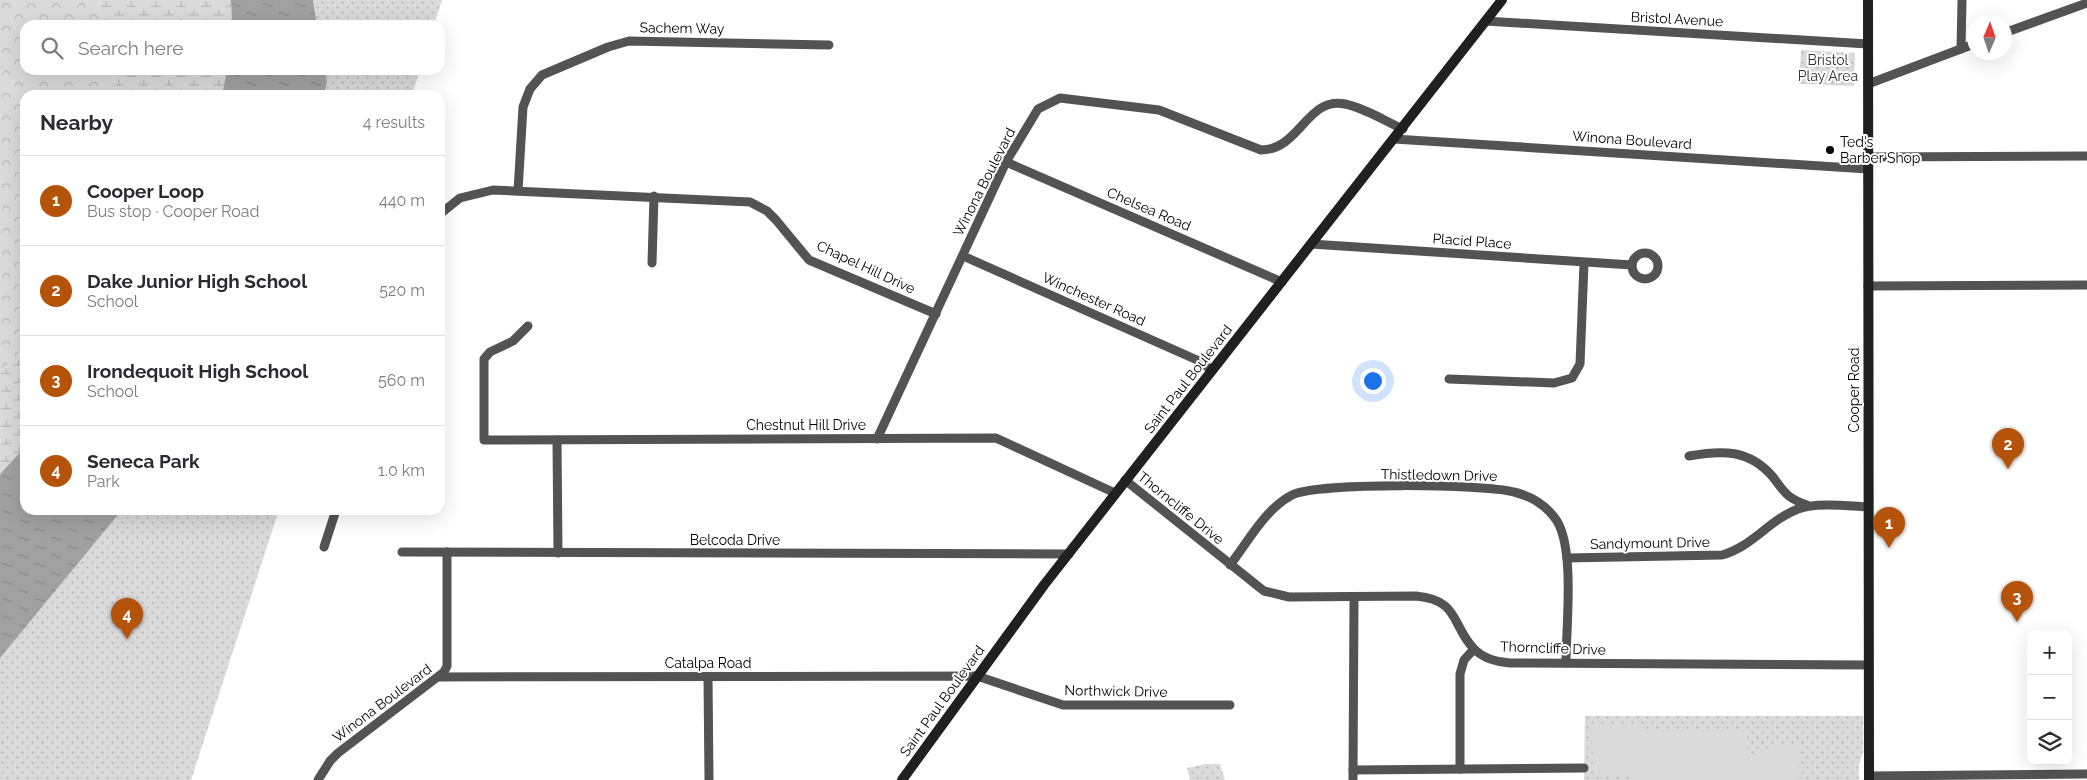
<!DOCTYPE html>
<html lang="en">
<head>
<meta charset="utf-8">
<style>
	:root { --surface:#fff; --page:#f2f2f3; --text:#2b2b33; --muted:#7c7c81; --line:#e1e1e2; --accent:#b45309 }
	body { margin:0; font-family:Raleway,sans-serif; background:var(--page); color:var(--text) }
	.controls { position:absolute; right:15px; bottom:15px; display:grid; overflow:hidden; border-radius:10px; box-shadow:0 5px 20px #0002 }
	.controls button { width:45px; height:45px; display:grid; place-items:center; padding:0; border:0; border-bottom:1px solid var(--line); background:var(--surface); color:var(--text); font:25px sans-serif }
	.compass { position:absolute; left:1967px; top:15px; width:45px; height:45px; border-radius:50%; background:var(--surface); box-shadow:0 5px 20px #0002; rotate:2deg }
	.you { position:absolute; left:1372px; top:380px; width:18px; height:18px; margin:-12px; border:4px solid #fff; border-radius:50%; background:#1a73e8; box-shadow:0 0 0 8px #1a73e833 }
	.badge { display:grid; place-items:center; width:32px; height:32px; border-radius:50%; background:var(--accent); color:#fff; font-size:16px; font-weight:700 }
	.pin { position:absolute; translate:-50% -41px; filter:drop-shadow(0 1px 2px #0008) }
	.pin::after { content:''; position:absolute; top:26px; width:18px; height:15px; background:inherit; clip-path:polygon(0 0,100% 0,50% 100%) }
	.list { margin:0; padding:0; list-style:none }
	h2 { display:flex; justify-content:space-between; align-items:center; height:65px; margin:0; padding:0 20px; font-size:21px }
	h2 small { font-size:16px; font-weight:400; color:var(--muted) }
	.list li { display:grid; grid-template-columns:32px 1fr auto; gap:15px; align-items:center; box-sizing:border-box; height:90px; padding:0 20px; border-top:1px solid var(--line) }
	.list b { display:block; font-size:19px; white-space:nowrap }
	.list p { margin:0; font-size:16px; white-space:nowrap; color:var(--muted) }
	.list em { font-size:16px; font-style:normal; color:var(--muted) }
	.icon { flex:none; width:28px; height:28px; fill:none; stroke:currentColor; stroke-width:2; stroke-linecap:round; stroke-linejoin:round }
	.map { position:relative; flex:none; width:2087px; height:780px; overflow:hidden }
	.search { position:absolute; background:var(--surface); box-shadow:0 5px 20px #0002; left:20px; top:20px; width:425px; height:55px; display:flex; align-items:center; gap:12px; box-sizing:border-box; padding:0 18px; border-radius:15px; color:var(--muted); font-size:19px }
	.panel { position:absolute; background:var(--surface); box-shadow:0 5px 20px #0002; left:20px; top:90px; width:425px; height:425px; border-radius:15px }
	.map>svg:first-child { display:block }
	.grass { fill:url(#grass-dots) }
	.forest { fill:url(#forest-crowns) }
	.wetland { fill:url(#wetland-marsh) }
	.garden { fill:#dadada }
	.water { fill:url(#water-ripples) }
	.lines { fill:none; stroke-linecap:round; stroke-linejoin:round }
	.street { stroke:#535353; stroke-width:9 }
	.secondary { stroke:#202020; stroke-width:10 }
	.poi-dot { fill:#000; stroke:#fff; stroke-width:2 }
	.labels { text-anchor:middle; stroke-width:4; stroke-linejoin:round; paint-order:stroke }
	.street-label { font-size:14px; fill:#000; stroke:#fff }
	.park-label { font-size:14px; fill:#313131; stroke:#fff }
	.poi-label { font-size:14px; fill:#000; stroke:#fff; text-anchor:start }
</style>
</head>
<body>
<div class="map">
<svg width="2087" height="780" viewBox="0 0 2087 780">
	<defs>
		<pattern id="grass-dots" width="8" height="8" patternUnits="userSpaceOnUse" patternTransform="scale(1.25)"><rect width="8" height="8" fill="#dadada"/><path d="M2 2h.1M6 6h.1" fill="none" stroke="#b9b9b9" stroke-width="1.8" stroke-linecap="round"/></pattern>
		<pattern id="forest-crowns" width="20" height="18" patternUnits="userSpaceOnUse" patternTransform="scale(1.25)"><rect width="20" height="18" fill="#dadada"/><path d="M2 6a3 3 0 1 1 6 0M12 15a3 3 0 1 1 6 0" fill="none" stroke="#b9b9b9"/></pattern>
		<pattern id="wetland-marsh" width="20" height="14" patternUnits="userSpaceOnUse" patternTransform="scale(1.25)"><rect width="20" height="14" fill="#dadada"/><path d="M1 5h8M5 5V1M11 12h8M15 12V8" fill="none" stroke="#b9b9b9"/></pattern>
		<pattern id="water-ripples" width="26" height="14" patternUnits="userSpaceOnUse" patternTransform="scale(1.25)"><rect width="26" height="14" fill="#a1a1a1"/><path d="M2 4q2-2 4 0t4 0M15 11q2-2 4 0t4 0" fill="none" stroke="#898989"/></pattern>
	</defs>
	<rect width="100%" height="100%" fill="#fff"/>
	<!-- grass -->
	<g class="grass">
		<polygon points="313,0 442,0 434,25 317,25"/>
		<polygon points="1801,50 1855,53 1854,86 1799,84"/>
		<polygon points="325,70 420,70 412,95 324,95 327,82"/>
		<polygon points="122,510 279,510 191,780 0,780 0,658"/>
		<polygon points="1585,716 1863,716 1863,751 1859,766 1859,780 1584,780"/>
		<polygon points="1205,764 1220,764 1225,780 1190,780 1187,768"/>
	</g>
	<!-- forest -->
	<polygon class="forest" points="0,0 99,0 104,25 25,25 25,70 112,70 117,95 25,95 25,347 0,372"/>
	<!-- wetland -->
	<g class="wetland">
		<polygon points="99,0 231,0 232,25 104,25"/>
		<polygon points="112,70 227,70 222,95 117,95"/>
		<polygon points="25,346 25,447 0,474 0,371"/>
	</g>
	<!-- garden -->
	<path class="garden" d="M1596 725 1644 727 1645 732H1747L1748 764C1764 745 1775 745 1799 747L1798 780H1635L1634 774 1594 776 1591 732Z"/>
	<!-- water -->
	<g class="water">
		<polygon points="231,0 313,0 317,25 232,25"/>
		<polygon points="227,70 325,70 327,82 324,95 222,95"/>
		<polygon points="25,447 25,510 122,510 0,658 0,474"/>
	</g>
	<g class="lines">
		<!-- street -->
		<g class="street">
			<polyline points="1485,21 1868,44"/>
			<polyline points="2004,33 2087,3"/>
			<polyline points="1961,49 1962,0"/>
			<polyline points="1868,84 1974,44"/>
			<polyline points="1394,139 1868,169"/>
			<polyline points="1868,157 2087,156"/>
			<polyline points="1006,162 1282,282"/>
			<polyline points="518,191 523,107 530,89 542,75 608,47 629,41 829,45"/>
			<polyline points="440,214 460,198 493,190 750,202 767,211 776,220 809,260 936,314"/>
			<polyline points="1311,244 1632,265"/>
			<circle cx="1645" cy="266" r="13"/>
			<polyline points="963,256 1197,360 1212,370"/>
			<polyline points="652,263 654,196"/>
			<polyline points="1868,286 2087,285"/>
			<polyline points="528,326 513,341 490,352 484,359 484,440 996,438 1115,493"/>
			<polyline points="1449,379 1554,383 1572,378 1580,364 1584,263"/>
			<path d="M877 439 1006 162 1038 109 1060 98 1159 110 1261 150C1300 150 1307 96 1345 104 1365 108 1385 121 1403 129"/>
			<polyline points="557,440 558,553"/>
			<path d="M1689 456C1722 450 1749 449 1773 477 1785 493 1787 498 1807 505"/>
			<path d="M1125 480 1264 591 1289 597 1416 596C1460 600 1451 625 1474 649 1484 659 1496 662 1510 663L1868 665"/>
			<polyline points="324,547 336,510"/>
			<polyline points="402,552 1069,554"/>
			<path d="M1567 558 1722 555C1752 547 1769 520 1798 509 1816 502 1849 506 1868 507"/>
			<path d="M1230 565C1248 542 1265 509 1292 495 1317 482 1484 484 1514 492 1531 496 1547 506 1557 521 1575 551 1566 627 1566 663"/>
			<polyline points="440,677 977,676 1063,705 1230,705"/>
			<polyline points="708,677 709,780"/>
			<polyline points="1460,769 1460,674 1464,660 1474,649"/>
			<polyline points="1353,770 1584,768"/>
			<polyline points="1869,776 2087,774"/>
			<polyline points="318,780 330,761 338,753 444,672 447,666 447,552"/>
			<polyline points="1353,780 1354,597"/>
		</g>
		<!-- secondary -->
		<g class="secondary">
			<polyline points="1868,0 1869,780"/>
			<polyline points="902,780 1044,585 1502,0"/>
		</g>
	</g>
	<!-- markers -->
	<circle class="poi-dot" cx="1830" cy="150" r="5"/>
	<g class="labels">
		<!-- street labels -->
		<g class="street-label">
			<text transform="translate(1677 19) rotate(3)" y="5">Bristol Avenue</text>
			<text transform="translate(682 28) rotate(1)" y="5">Sachem Way</text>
			<text transform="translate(1632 140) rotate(4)" y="5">Winona Boulevard</text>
			<text transform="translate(984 182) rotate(-63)" y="5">Winona Boulevard</text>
			<text transform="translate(1149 209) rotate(23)" y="5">Chelsea Road</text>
			<text transform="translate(1472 241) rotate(4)" y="5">Placid Place</text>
			<text transform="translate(866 267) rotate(25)" y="5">Chapel Hill Drive</text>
			<text transform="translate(1094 299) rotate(24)" y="5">Winchester Road</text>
			<text transform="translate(1188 379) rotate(-52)" y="5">Saint Paul Boulevard</text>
			<text transform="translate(1854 390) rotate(-90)" y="5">Cooper Road</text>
			<text x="806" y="430">Chestnut Hill Drive</text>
			<text transform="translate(1439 475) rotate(1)" y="5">Thistledown Drive</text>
			<text transform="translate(1181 508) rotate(39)" y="5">Thorncliffe Drive</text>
			<text x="735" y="545">Belcoda Drive</text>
			<text transform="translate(1650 543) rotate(-1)" y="5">Sandymount Drive</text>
			<text transform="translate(1553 648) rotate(2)" y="5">Thorncliffe Drive</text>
			<text x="708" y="668">Catalpa Road</text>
			<text transform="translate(1116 691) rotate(1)" y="5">Northwick Drive</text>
			<text transform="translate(942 701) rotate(-54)" y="5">Saint Paul Boulevard</text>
			<text transform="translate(382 703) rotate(-37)" y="5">Winona Boulevard</text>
		</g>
		<!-- park labels -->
		<g class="park-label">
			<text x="1828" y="65">Bristol<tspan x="1828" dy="16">Play Area</tspan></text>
		</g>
		<!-- poi labels -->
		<g class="poi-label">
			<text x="1840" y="147">Ted's<tspan x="1840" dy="16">Barber Shop</tspan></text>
		</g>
	</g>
</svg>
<div class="controls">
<button>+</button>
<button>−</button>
<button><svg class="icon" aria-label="layers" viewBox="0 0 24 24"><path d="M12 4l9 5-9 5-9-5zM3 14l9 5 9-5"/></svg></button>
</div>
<svg class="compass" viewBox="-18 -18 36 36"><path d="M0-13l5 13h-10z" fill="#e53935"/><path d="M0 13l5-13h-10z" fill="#7c7c81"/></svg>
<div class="you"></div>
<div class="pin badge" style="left:1889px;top:548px">1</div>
<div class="pin badge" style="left:2008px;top:469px">2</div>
<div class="pin badge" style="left:2017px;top:622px">3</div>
<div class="pin badge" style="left:127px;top:639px">4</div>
<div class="search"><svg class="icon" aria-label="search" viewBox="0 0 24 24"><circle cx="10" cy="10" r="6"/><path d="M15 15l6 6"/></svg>Search here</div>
<section class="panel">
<h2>Nearby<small>4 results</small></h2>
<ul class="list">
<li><span class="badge">1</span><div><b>Cooper Loop</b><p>Bus stop · Cooper Road</p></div><em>440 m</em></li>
<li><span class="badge">2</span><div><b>Dake Junior High School</b><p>School</p></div><em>520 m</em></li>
<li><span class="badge">3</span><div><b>Irondequoit High School</b><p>School</p></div><em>560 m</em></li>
<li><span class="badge">4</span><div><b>Seneca Park</b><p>Park</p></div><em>1.0 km</em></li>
</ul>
</section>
</div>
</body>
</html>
